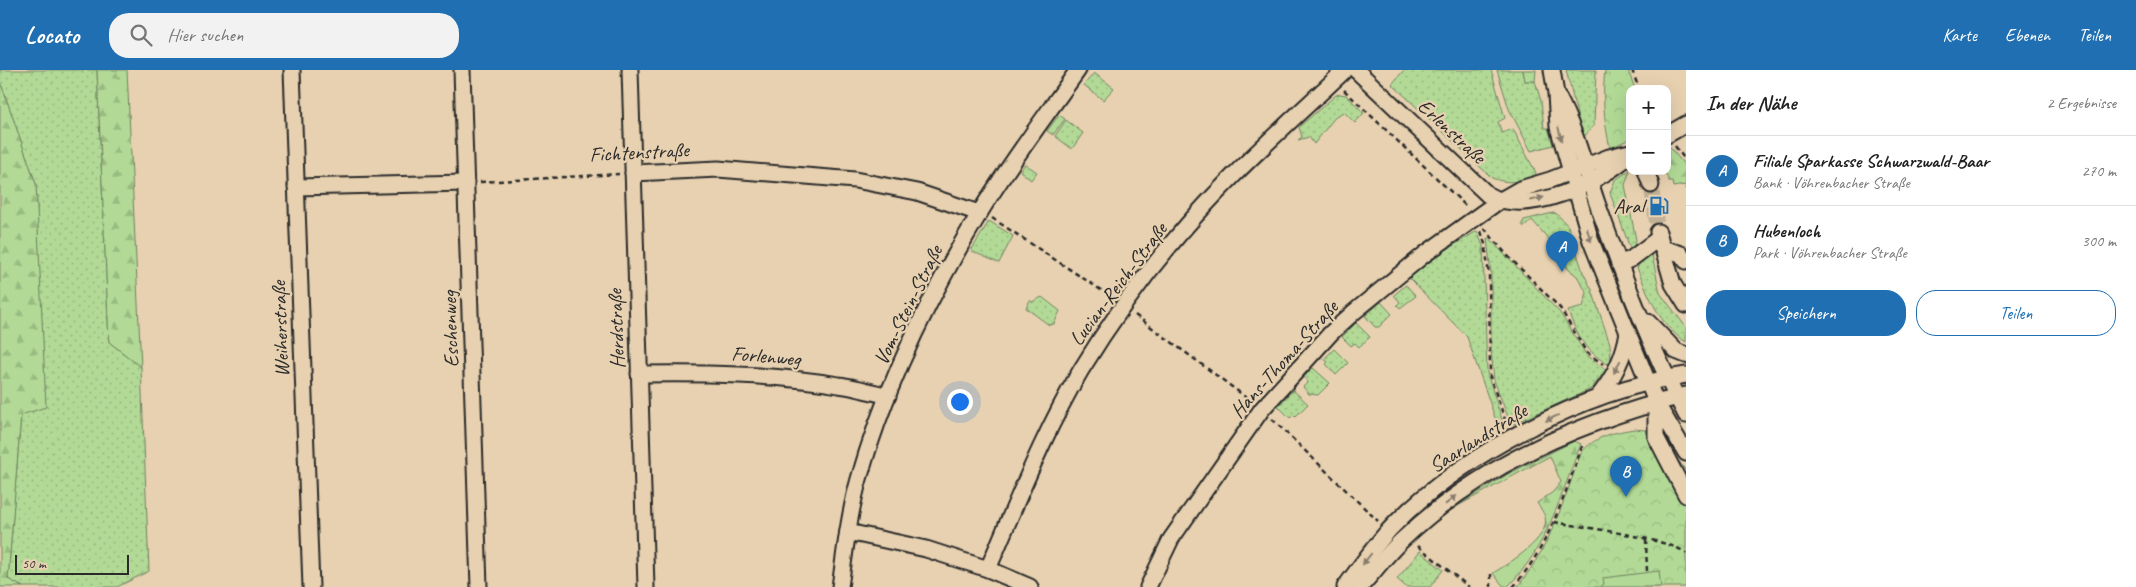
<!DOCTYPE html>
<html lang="de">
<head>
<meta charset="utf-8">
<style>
	:root { --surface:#fff; --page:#f2f2f2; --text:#222; --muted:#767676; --line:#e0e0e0; --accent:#1f6fb2 }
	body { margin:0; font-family:Caveat,sans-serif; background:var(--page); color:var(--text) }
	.controls { position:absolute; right:15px; top:15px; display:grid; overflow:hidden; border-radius:10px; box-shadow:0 5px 20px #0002 }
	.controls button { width:45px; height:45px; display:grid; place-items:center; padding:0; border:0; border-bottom:1px solid var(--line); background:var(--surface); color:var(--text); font:25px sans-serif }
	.scale { position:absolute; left:15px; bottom:12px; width:114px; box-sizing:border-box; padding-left:5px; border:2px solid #2b2b2b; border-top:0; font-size:14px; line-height:18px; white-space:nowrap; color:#2b2b2b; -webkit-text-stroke:4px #e7d1b0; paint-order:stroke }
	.you { position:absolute; left:959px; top:331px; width:18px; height:18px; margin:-12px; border:4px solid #fff; border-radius:50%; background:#1a73e8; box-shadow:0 0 0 8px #1a73e833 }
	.badge { display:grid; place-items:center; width:32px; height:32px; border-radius:50%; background:var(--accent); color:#fff; font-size:16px; font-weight:700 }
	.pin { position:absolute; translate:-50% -41px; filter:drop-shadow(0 1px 2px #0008) }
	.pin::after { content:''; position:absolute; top:26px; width:18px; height:15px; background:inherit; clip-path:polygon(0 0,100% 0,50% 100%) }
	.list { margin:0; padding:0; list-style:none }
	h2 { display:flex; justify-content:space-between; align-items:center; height:65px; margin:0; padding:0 20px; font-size:21px }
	h2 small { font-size:16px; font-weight:400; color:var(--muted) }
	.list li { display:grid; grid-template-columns:32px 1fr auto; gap:15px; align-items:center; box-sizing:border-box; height:70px; padding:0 20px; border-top:1px solid var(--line) }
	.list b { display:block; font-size:19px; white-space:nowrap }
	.list p { margin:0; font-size:16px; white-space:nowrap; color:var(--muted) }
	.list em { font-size:16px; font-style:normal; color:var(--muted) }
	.actions { display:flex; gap:10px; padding:15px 20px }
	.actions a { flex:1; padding:11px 0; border:1px solid var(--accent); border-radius:20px; text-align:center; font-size:18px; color:var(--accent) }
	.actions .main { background:var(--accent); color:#fff }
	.icon { flex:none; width:28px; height:28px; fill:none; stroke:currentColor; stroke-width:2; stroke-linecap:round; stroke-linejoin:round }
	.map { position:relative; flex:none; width:1686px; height:517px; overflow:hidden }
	header { display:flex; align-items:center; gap:30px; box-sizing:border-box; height:70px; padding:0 25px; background:var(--accent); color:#fff }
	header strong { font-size:24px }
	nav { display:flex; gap:28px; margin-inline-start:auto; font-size:18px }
	.search { width:350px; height:45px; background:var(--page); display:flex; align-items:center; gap:12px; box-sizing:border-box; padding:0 18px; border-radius:20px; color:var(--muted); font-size:19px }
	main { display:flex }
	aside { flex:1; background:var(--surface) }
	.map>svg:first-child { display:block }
	.grass { fill:url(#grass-dots); stroke:#6e8260 }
	.forest { fill:url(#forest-firs); stroke:#6e8260 }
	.park { fill:url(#park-crowns); stroke:#6e8260 }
	.garden { fill:#b2da96; stroke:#6e8260 }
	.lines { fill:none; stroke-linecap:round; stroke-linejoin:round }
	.minor-tunnel { stroke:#c1b095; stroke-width:15; stroke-dasharray:15 8; stroke-linecap:butt }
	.minor-casing { stroke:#2b2b2b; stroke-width:19 }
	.path { stroke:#2b2b2b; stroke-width:2.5; stroke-dasharray:5 4; stroke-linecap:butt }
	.minor { stroke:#e7d1b0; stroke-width:15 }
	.oneway { fill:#897e6e }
	.labels { text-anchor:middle; stroke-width:4.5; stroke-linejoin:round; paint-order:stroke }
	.street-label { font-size:21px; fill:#2b2b2b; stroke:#e7d1b0 }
	.poi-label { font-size:21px; fill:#2b2b2b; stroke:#e7d1b0; text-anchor:end }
</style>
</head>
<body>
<header>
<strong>Locato</strong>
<div class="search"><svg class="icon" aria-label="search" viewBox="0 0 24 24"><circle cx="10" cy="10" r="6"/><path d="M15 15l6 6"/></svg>Hier suchen</div>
<nav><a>Karte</a><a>Ebenen</a><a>Teilen</a></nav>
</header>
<main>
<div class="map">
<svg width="1686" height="517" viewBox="0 0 1686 517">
	<defs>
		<pattern id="grass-dots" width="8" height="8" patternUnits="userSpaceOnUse" patternTransform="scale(1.25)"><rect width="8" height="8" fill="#b2da96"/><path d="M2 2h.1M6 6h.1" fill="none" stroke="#99bb81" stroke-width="1.8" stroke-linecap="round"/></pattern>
		<pattern id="forest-firs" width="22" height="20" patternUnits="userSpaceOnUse" patternTransform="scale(1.25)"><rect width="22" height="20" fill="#b2da96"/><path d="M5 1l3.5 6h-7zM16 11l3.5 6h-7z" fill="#99bb81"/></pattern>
		<pattern id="park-crowns" width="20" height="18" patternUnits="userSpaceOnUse" patternTransform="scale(1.25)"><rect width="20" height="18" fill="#b2da96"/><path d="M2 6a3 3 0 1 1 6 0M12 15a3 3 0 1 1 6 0" fill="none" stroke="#99bb81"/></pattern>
	</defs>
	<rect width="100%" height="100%" fill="#e7d1b0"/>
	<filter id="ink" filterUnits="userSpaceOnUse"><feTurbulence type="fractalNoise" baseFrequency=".02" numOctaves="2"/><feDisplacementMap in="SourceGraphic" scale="10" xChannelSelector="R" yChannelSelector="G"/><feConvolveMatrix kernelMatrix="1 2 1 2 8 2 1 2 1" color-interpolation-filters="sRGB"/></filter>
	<g filter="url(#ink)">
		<!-- grass -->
		<g class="grass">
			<polygon points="0,0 97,0 109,272 141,297 149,501 117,517 23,517 8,509 21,344 45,337 36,114 0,11"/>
			<path d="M1404 0H1491L1505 48 1498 52 1502 63 1513 59 1536 103 1533 108C1518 112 1507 114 1492 108L1392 14Z"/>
			<polygon points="1497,0 1523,0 1525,11 1535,11 1541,31 1544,58 1548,58 1553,75 1531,81 1509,39"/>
			<polygon points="1566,0 1596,0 1594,55 1583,68"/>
			<polygon points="1094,3 1114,18 1103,30 1084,15"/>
			<polygon points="1340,24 1346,25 1364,43 1355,53 1344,42 1336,46 1314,74 1309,67 1298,70 1302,67 1299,57 1336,25"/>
			<polygon points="1059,45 1065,49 1053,65 1047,61"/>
			<polygon points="1066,50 1083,63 1072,79 1055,66"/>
			<polygon points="1025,94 1037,102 1031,110 1020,101"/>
			<polygon points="1630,100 1625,115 1636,170 1634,176 1630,178 1610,123 1615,110"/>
			<path d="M1553 143 1557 144 1568 156 1583 202 1592 220 1610 274 1611 292 1607 294C1583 278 1578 267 1568 241L1583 237 1587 223 1577 206 1567 198 1562 176 1552 173 1532 150 1524 157 1522 154 1524 150Z"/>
			<polygon points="989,151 1013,166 999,193 971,181"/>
			<polygon points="1477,161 1483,176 1487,303 1505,359 1500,362 1467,267 1409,208 1444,181"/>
			<polygon points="1487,168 1490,169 1560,243 1587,286 1606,300 1591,319 1511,355 1494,310 1491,280 1491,203"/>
			<path d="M1645 184 1652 185 1660 223 1686 257V272C1659 255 1649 226 1637 198Z"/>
			<polygon points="1406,215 1416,226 1400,238 1397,235 1400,232 1394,225"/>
			<polygon points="1042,227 1060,241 1054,254 1049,255 1026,238 1030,230 1032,232"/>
			<polygon points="1381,232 1392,244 1379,257 1375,257 1365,246"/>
			<polygon points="1356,253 1370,267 1359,277 1355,273 1351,276 1342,267"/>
			<polygon points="1334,279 1348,293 1336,305 1326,294 1328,292 1324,289"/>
			<polygon points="1313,298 1330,313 1318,325 1309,324 1303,317 1308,312 1304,307"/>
			<polygon points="1293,320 1308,334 1295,347 1293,345 1290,348 1278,336"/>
			<polygon points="1420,481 1443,500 1430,517 1406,517 1397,509"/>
		</g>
		<!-- forest -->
		<g class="forest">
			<polygon points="97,0 127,0 141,297 109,272"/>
			<polygon points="1523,0 1536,0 1535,11 1525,11"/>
			<polygon points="0,11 36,114 46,337 21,345 8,509 23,517 0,517"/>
			<polygon points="1669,76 1686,97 1686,119 1685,115 1673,117 1672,111 1669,111 1664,101 1667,101"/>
			<path d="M1574 371 1581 374C1561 424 1547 479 1507 517H1504L1493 503C1508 494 1551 468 1545 447 1544 443 1540 437 1537 433L1553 422 1561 412 1550 386 1454 438 1508 404Z"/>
		</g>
		<!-- park -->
		<g class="park">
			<path d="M1605 0H1628L1635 19H1630V69L1610 78C1604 52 1602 27 1605 0Z"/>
			<path d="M1635 359 1645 360 1667 375 1686 401V517H1517C1550 478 1564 430 1581 383 1595 366 1614 362 1635 359Z"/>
		</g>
		<!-- garden -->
		<polygon class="garden" points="1659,501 1661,517 1600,517 1604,514 1603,508"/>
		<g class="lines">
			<!-- minor-tunnel -->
			<polyline class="minor-tunnel" points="1651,115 1658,162"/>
			<defs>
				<g id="minor">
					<polyline points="292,0 311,517"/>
					<polyline points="462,0 479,517"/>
					<polyline points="630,0 646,517"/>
					<path d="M1356 0 1488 125C1529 147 1598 113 1630 85"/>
					<polyline points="1552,0 1556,24 1558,57 1591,171 1656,332 1686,383"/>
					<path d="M1559 29C1576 62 1585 98 1597 133 1623 205 1650 277 1686 345"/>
					<polyline points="1667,65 1686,54"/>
					<polyline points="1646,101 1651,115"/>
					<polyline points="633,103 718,99 855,110 917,122 979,143"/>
					<polyline points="296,117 466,113"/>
					<polyline points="1658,162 1673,214 1686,235"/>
					<polyline points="1662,178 1681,184 1686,191"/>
					<polyline points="1619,194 1631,189 1659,168"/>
					<polyline points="1648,252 1676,281 1686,285"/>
					<path d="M639 304C705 303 773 304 839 315 855 317 872 322 888 326"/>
					<path d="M1597 328C1614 308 1624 288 1628 262"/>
					<polyline points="1656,334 1656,367 1686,425"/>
					<polyline points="848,462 926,479 988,499 1030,517"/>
					<path d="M988 499C1017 432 1044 362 1081 300 1124 229 1177 162 1235 104 1271 68 1309 34 1345 0"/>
					<path d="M840 517C845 481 849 444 859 409 885 318 930 225 979 144 1009 94 1045 47 1078 0"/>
					<polyline points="1148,517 1171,469 1262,339 1331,263 1354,242 1425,184 1499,131 1520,119 1550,110 1609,87 1630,82"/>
					<path d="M1345 517C1359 498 1373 478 1389 460 1459 385 1584 320 1686 305"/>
					<path d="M1360 517C1374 502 1386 485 1401 471 1480 395 1581 351 1686 325"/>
				</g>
			</defs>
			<!-- minor casing -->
			<use href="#minor" class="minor-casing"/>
			<!-- path -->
			<g class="path">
				<polyline points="1632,0 1639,19"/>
				<polyline points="1344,20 1467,137"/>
				<polyline points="1675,76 1686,91"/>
				<polyline points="480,112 619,104"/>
				<polyline points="992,148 1113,228"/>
				<polyline points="1484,158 1506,184 1560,238 1587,283 1603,294"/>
				<polyline points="1481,161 1485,174 1489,206 1490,307 1507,355"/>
				<polyline points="1135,245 1251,331"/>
				<polyline points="1272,349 1378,451"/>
				<path d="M1554 452C1582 457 1667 468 1686 483"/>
				<polyline points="1646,469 1647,503"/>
				<polyline points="1418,476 1469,517"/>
				<polyline points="1491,504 1491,517"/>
				<path d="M1513 517C1549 477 1565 423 1583 374"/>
			</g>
			<!-- minor -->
			<use href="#minor" class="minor"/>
		</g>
		<!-- one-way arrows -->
		<defs><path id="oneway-solid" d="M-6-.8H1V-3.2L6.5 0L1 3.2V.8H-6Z" transform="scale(1.25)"/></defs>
		<g class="oneway">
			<use href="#oneway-solid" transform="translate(1560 64) rotate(76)"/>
			<use href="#oneway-solid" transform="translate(1537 129) rotate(-14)"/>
			<use href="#oneway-solid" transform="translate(1589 165) rotate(72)"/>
			<use href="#oneway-solid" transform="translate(1617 297) rotate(117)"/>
			<use href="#oneway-solid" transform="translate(1552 348) rotate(155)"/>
			<use href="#oneway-solid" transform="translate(1451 430) rotate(-38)"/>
			<use href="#oneway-solid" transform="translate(1367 489) rotate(128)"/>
		</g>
	</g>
	<!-- icons -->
	<defs>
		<symbol id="fuel-bare" viewBox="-9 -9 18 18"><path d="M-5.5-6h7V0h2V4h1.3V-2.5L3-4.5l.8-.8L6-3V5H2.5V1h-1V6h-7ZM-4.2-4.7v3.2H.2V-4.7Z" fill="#1f6fb2" stroke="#e7d1b0" stroke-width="2.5" paint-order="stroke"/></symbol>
	</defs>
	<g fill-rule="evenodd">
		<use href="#fuel-bare" x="1645" y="122" width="28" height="28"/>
	</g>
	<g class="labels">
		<!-- street labels -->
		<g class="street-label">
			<text transform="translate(1452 61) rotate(43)" y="7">Erlenstraße</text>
			<text transform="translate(639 82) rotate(-3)" y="7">Fichtenstraße</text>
			<text transform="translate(1118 214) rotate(-53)" y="7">Lucian-Reich-Straße</text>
			<text transform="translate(908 235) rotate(-64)" y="7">Vom-Stein-Straße</text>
			<text transform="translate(280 259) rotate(-92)" y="7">Weiherstraße</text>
			<text transform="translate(450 259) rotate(-92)" y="7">Eschenweg</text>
			<text transform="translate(616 259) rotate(-92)" y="7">Herdstraße</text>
			<text transform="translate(766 286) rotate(5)" y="7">Forlenweg</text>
			<text transform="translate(1284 289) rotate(-48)" y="7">Hans-Thoma-Straße</text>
			<text transform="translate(1478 368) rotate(-32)" y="7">Saarlandstraße</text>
		</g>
		<!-- poi labels -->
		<g class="poi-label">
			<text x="1644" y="143">Aral</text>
		</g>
	</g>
</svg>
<div class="controls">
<button>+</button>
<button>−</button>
</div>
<div class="scale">50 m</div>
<div class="you"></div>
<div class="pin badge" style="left:1562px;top:202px">A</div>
<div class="pin badge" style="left:1626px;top:427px">B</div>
</div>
<aside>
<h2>In der Nähe<small>2 Ergebnisse</small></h2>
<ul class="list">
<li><span class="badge">A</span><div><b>Filiale Sparkasse Schwarzwald-Baar</b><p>Bank · Vöhrenbacher Straße</p></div><em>270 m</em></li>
<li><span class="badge">B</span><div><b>Hubenloch</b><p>Park · Vöhrenbacher Straße</p></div><em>300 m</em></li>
</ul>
<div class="actions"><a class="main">Speichern</a><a>Teilen</a></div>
</aside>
</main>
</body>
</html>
